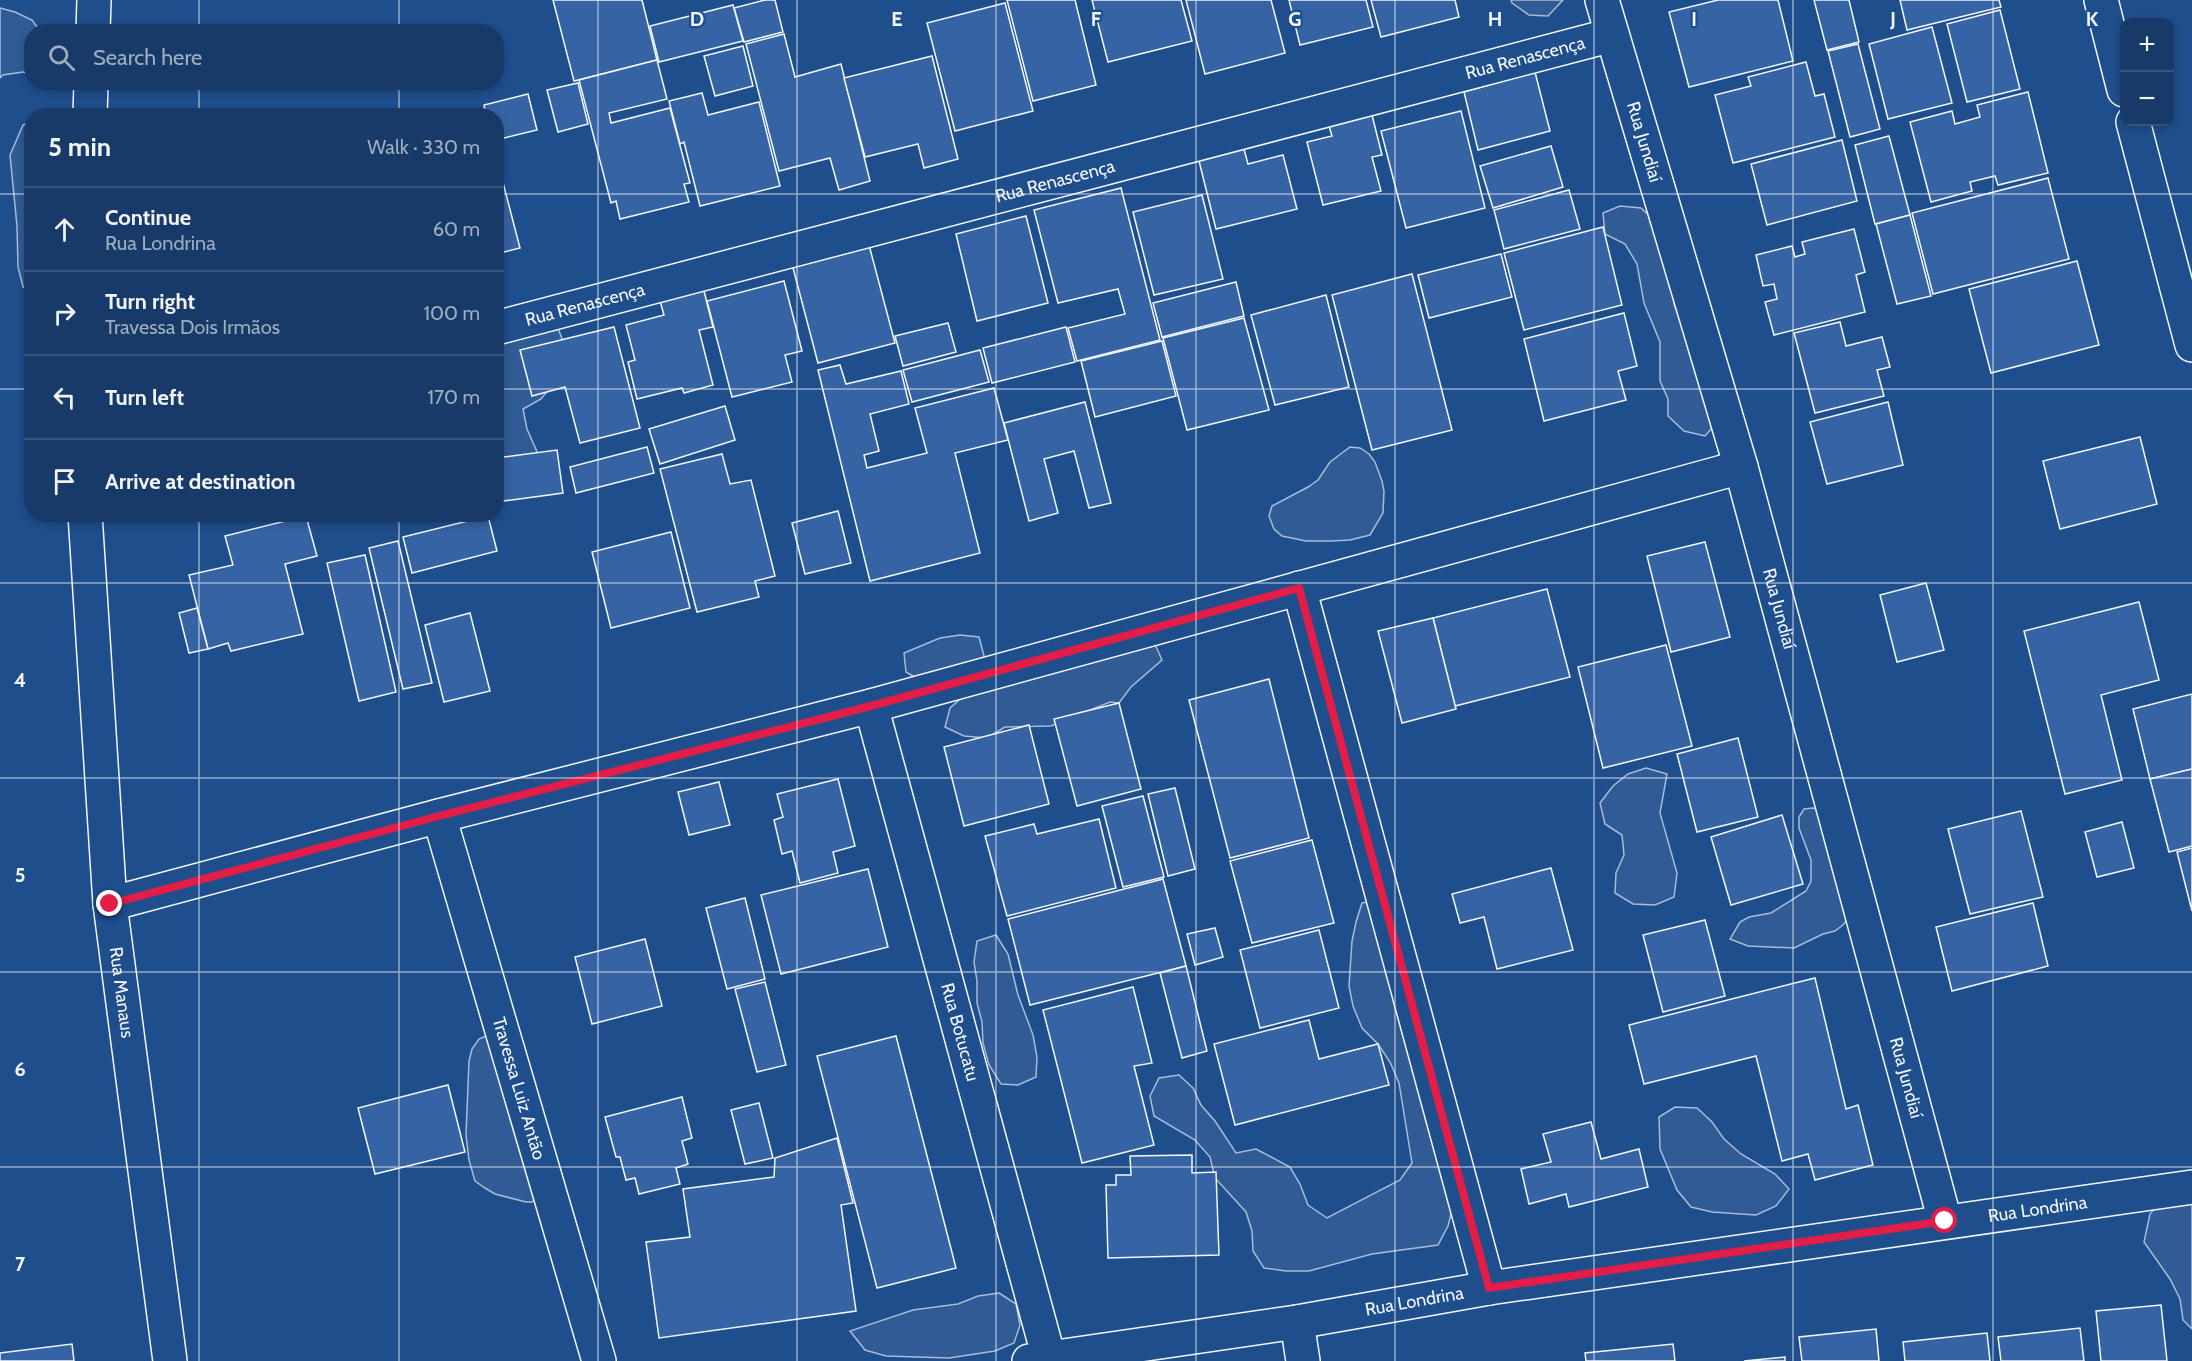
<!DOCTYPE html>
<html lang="en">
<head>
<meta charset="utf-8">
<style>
	:root { --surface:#173a69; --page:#244571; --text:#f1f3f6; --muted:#9eadc0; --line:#36547d }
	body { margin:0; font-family:Cabin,sans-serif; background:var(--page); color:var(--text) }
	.controls { position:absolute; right:18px; top:18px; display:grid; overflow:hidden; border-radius:12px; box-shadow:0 3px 9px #0003 }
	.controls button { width:54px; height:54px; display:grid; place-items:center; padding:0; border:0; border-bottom:2px solid var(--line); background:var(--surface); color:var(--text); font:30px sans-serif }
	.stop { position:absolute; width:18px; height:18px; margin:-14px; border:4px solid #e11d48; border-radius:50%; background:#fff }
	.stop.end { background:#e11d48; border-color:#fff; box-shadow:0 2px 6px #0008 }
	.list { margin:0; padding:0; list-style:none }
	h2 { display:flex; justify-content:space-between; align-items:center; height:78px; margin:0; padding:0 24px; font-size:26px }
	h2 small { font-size:20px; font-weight:400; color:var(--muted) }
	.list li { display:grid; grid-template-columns:39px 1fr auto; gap:18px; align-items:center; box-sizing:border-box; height:84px; padding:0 24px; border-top:2px solid var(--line) }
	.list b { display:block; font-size:22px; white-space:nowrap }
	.list p { margin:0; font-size:20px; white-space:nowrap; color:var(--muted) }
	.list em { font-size:20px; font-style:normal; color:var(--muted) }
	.icon { flex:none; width:33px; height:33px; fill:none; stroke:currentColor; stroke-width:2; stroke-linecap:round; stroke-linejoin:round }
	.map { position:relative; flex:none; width:2192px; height:1361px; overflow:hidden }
	.search { position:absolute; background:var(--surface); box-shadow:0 3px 9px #0003; left:24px; top:24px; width:480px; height:66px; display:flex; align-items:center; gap:15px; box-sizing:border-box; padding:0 21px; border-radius:24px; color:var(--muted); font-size:22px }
	.panel { position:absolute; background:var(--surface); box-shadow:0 3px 9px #0003; left:24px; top:108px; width:480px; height:414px; border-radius:24px }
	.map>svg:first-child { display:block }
	.built { fill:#305b95; stroke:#a8bbd7; stroke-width:1.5 }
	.building { fill:#3563a3; stroke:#f2f6ff; stroke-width:1.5 }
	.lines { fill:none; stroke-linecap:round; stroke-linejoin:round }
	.minor-casing { stroke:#f2f6ff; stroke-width:36 }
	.tertiary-casing { stroke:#f2f6ff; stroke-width:36 }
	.minor { stroke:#1f4e8c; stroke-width:33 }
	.tertiary { stroke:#1f4e8c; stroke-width:33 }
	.route { stroke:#e11d48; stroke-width:8 }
	.grid { fill:none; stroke:#f2f6ff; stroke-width:1.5; stroke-opacity:0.55 }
	.labels { text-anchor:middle; stroke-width:4.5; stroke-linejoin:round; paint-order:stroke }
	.street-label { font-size:18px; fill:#f2f6ff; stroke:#1f4e8c }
	.grid-label { font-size:20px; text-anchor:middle; font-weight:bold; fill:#f2f6ff; stroke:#1f4e8c; stroke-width:4.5; stroke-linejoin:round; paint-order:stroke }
</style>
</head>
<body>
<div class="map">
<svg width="2192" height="1361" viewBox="0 0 2192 1361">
	<rect width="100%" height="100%" fill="#1f4e8c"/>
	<!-- built -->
	<g class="built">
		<polygon points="1511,0 1563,0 1548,16 1529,15 1512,3"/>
		<polygon points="0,8 15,12 32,20 40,31 32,32 31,74 23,72 3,75 0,78"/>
		<polygon points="31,123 32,123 31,290 23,287 18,267 17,226 10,155 23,125"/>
		<polygon points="1620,206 1641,208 1657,223 1672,283 1674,304 1719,420 1705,436 1684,431 1668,416 1668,399 1660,381 1660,342 1644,303 1637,264 1625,244 1605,234 1603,213"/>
		<polygon points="497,316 557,326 565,346 554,383 541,399 523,409 527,429 538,454 506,460 497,452"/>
		<polygon points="1350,447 1360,448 1369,454 1375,462 1382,481 1384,491 1383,513 1370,535 1350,540 1330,541 1306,541 1282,536 1274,529 1269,516 1272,506 1308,487 1318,480 1330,462"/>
		<polygon points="960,635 979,637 984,656 981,674 1154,642 1162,660 1131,687 1119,703 1110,702 1051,726 1005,727 987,738 964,736 945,727 950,708 966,694 925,683 906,672 904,653 940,638"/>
		<polygon points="1646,768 1667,774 1660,813 1677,873 1674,897 1655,905 1633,904 1615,893 1616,873 1624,855 1622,835 1605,824 1600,803 1613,786 1628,774"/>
		<polygon points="1813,808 1833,814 1856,905 1844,924 1835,931 1823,934 1794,948 1748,946 1730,939 1740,922 1749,917 1771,913 1806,891 1811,881 1811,860 1799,828 1799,817 1804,809"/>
		<polygon points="1374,901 1452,1210 1448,1226 1438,1245 1372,1254 1309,1271 1286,1271 1264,1268 1253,1251 1252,1231 1246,1212 1215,1178 1210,1157 1195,1140 1154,1116 1150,1096 1159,1078 1179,1075 1193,1088 1201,1105 1215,1121 1236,1153 1256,1149 1290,1167 1300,1184 1308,1205 1327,1218 1400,1180 1412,1163 1399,1083 1390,1062 1378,1044 1362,1028 1353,1006 1349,986 1352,941 1356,922 1362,903"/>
		<polygon points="996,935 1008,954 1018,995 1033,1035 1037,1057 1036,1077 1018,1085 1001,1084 989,1065 983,1043 982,1022 977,1003 977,981 974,962 977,941"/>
		<polygon points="488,1035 540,1197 532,1202 526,1202 495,1194 485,1188 475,1181 469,1160 466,1135 469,1061 472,1049 479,1039"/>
		<polygon points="1675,1107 1697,1108 1712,1122 1724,1139 1741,1154 1775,1174 1789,1189 1776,1206 1756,1215 1712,1212 1691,1207 1677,1190 1660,1149 1659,1117"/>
		<polygon points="2192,1190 2192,1329 2183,1320 2180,1299 2170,1279 2144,1242 2150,1214 2165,1196"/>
		<polygon points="999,1293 1016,1304 1020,1325 1014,1343 995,1351 949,1358 886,1356 865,1350 850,1331 913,1310 958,1304 978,1296"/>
	</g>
	<!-- building -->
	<g class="building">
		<polygon points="553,0 642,0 657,60 574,81"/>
		<polygon points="765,0 775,0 783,32 744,42 734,8"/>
		<polygon points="1007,0 1075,0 1096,85 1033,101"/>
		<polygon points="1092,0 1181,0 1192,41 1108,62"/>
		<polygon points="1186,0 1271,0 1285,53 1205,74"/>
		<polygon points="1289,0 1366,0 1373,27 1300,45"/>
		<polygon points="1371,0 1455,0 1459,17 1381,37"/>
		<polygon points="1718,0 1778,0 1793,61 1689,87 1669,12"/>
		<polygon points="1814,0 1849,0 1859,42 1827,50"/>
		<polygon points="1900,0 1999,0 2001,7 1907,30"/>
		<polygon points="1005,3 1033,111 955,131 927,23"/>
		<polygon points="733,5 743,41 659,62 650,26"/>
		<polygon points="2000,10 2020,89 1967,102 1947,24"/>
		<polygon points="1932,27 1952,103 1888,119 1869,44"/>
		<polygon points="784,34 795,77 841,64 870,181 839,190 830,158 779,171 746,44"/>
		<polygon points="1858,44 1880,129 1850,137 1828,51"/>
		<polygon points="743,46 753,86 715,96 704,56"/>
		<polygon points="932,56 958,159 924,168 918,144 865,157 844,78"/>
		<polygon points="657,60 667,99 609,113 611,123 670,108 690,183 684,184 689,202 620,219 616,201 611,203 579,80"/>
		<polygon points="1806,62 1815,96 1824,94 1835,137 1733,163 1715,95 1751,86 1748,77"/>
		<polygon points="1535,72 1550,131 1478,150 1464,92"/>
		<polygon points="578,83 588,124 558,132 547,90"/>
		<polygon points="2028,92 2048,173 1998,185 1995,176 1970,182 1972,191 1931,202 1910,122 1952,111 1955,124 1980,117 1977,105"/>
		<polygon points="702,93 708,115 759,102 780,186 700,206 684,142 680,144 669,101"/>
		<polygon points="528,94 537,130 496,140 496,116 486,116 484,105"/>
		<polygon points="1461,111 1485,208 1406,228 1381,131"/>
		<polygon points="1372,115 1382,155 1372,157 1381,191 1323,205 1307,142 1332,136 1329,126"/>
		<polygon points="1889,136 1910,215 1875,224 1855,145"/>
		<polygon points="1241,138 1248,164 1283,155 1297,209 1216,229 1196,149"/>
		<polygon points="1842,140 1857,201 1767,225 1751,164"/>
		<polygon points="1551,146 1563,187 1493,208 1480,166"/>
		<polygon points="499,167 520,248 496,254 496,168"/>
		<polygon points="2048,178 2069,259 1933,294 1912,213"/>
		<polygon points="1121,188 1160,340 1077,361 1068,328 1125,314 1118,289 1058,303 1034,210"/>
		<polygon points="1569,190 1580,229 1504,249 1494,210"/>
		<polygon points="1202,195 1223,279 1154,295 1133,212"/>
		<polygon points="1910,215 1931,296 1897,304 1876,224"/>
		<polygon points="1026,216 1048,303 977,321 956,234"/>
		<polygon points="1603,227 1622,305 1524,330 1504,253"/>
		<polygon points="1854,229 1865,272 1856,275 1865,312 1774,335 1765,302 1777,299 1774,284 1763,286 1756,255 1792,246 1795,257 1805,254 1802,242"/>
		<polygon points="869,245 895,343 818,363 792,264"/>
		<polygon points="1501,254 1512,297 1429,318 1418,275"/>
		<polygon points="2077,261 2099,345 1991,373 1969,289"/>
		<polygon points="1412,274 1452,430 1372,450 1332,295"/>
		<polygon points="784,281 802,351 785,355 792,382 732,397 707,301"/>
		<polygon points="1236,282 1244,316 1162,337 1153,303"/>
		<polygon points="702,283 713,327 699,330 713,385 684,393 682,388 637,399 628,362 635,360 626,325 664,315 658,294"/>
		<polygon points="1326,295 1349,387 1275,405 1251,315"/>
		<polygon points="1624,313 1637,366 1618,371 1626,400 1544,421 1524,339"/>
		<polygon points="1244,318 1269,410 1187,430 1163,338"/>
		<polygon points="1840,322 1846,346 1882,337 1890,367 1877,370 1884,396 1815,413 1794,333"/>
		<polygon points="948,323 956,352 903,366 895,336"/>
		<polygon points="614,327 640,428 580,443 565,387 532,396 520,350"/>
		<polygon points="1066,327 1075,362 992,383 983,348"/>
		<polygon points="1162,341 1176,396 1095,417 1081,361"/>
		<polygon points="980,350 989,382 912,402 903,370"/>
		<polygon points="840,365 846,384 901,371 909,404 870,414 879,451 864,455 867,468 927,453 915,408 994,388 1008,440 955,453 980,553 870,581 818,370"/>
		<polygon points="1085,402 1111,503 1089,508 1074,451 1044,459 1058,513 1029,521 1004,423"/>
		<polygon points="1888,402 1903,465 1827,484 1810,422"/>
		<polygon points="725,406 735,440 660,464 649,429"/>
		<polygon points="2140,437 2157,504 2060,529 2043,461"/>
		<polygon points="647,447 654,473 576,493 570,467"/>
		<polygon points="557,450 563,493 496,502 496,458"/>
		<polygon points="722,454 730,484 751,480 775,576 755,581 759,597 697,612 660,469"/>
		<polygon points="838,511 851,563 805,574 792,523"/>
		<polygon points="306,516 317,556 285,564 303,634 231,651 228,643 208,649 189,575 233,565 225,536"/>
		<polygon points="488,516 497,551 412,573 403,537"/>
		<polygon points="671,532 690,608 611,628 592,552"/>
		<polygon points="398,541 432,683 403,689 369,548"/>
		<polygon points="1705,542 1730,637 1671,652 1647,556"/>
		<polygon points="365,555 396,692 359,701 327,563"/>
		<polygon points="1926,583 1944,650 1897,662 1880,595"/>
		<polygon points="1547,589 1570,677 1455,706 1433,618"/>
		<polygon points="2139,602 2159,680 2101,695 2122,780 2065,794 2024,631"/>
		<polygon points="197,608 208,649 189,653 179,613"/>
		<polygon points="470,613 490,691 444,702 425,625"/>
		<polygon points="1433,618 1456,709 1402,723 1378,631"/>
		<polygon points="1666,645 1692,746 1603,768 1578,667"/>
		<polygon points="1269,679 1309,838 1230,858 1189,700"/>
		<polygon points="2192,694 2192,769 2150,779 2133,709"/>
		<polygon points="1119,703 1141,789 1077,806 1054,719"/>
		<polygon points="1029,725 1049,804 964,826 944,747"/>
		<polygon points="1738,738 1758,817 1697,832 1677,754"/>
		<polygon points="2192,769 2192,846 2169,852 2150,779"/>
		<polygon points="838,779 855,846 833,852 838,873 800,883 792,851 782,854 774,820 783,817 777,794"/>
		<polygon points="719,782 730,825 689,835 678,792"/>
		<polygon points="1175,788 1195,869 1168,876 1148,794"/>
		<polygon points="1143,796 1164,877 1123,887 1102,806"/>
		<polygon points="2021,811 2043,897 1970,914 1948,829"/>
		<polygon points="1782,815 1803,884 1731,905 1711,837"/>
		<polygon points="1099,819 1116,888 1007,916 985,836 1034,824 1037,834"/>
		<polygon points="2122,822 2134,868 2097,877 2085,832"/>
		<polygon points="1312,840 1334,923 1252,943 1230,861"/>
		<polygon points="2192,848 2192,911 2177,852"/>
		<polygon points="1551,868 1573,950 1497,969 1484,917 1460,923 1452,894"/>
		<polygon points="868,869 888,947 781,974 761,895"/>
		<polygon points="1163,879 1186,966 1030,1005 1008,919"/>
		<polygon points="745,898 765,979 727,989 706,908"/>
		<polygon points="2033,903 2048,966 1952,991 1936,927"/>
		<polygon points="1705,920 1725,996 1663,1012 1643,935"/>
		<polygon points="1215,928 1223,957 1195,965 1187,934"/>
		<polygon points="1319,930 1339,1008 1260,1028 1240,950"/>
		<polygon points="645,939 662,1006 592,1024 575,957"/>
		<polygon points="1186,966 1207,1051 1182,1058 1160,973"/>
		<polygon points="1815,978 1846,1109 1858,1105 1873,1165 1815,1180 1808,1154 1782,1161 1756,1056 1644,1084 1629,1025"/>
		<polygon points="765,982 786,1065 757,1072 735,989"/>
		<polygon points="1133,987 1152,1063 1134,1066 1154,1145 1082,1163 1043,1010"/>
		<polygon points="1309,1020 1319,1059 1378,1044 1389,1085 1235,1125 1214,1044"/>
		<polygon points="896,1036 956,1268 877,1288 817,1056"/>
		<polygon points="448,1085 465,1152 375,1174 358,1108"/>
		<polygon points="682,1097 692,1138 682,1141 688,1164 676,1168 680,1184 639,1194 635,1178 626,1180 620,1157 616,1157 605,1117"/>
		<polygon points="759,1103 773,1158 745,1164 731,1110"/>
		<polygon points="1591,1122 1601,1159 1639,1149 1648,1187 1569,1207 1566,1194 1529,1204 1521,1169 1551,1162 1543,1134"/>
		<polygon points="837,1138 853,1203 841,1205 856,1311 659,1338 646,1242 690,1237 683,1189 774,1177 775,1158"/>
		<polygon points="1192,1155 1192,1173 1216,1172 1219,1255 1108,1258 1106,1185 1116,1185 1116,1175 1131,1175 1130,1156"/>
		<polygon points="2161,1305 2167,1361 2101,1361 2096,1311"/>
		<polygon points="2080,1328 2084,1361 2001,1361 1998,1337"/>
		<polygon points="1876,1329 1879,1361 1802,1361 1799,1337"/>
		<polygon points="1987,1333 1990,1361 1905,1361 1903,1342"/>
		<polygon points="72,1344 74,1361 0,1361 0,1353"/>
		<polygon points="1673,1344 1675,1361 1586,1361 1585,1353"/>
		<polygon points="1785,1357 1785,1361 1744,1361"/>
	</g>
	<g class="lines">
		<defs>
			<g id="minor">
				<path id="s1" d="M1602 0 1741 467 1945 1221"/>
				<polyline points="2101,0 2124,90"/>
				<polyline points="2133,122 2192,345"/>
				<path id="s2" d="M496 328 1612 35"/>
				<polyline points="1299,588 1489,1288"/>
				<path id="s3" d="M871 706 1049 1358"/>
				<path id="s4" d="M439 816 599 1361"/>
				<polyline points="110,904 439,816 871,706 1741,467"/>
				<polyline points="1297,1322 1303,1361"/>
				<path id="s5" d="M1029 1361 1297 1322 1489 1288 2192 1187"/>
			</g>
			<g id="tertiary">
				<polyline points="93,32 94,0"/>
				<polyline points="90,116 91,82"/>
				<path id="s6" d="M85 514 110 904 170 1361"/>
			</g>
		</defs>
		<!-- minor casing -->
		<use href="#minor" class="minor-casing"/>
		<!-- tertiary casing -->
		<use href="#tertiary" class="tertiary-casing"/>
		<!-- minor -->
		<use href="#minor" class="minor"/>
		<!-- tertiary -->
		<use href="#tertiary" class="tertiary"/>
	</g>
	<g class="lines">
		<!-- route -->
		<polyline class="route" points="110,904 439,816 871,706 1299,588 1489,1288 1945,1221"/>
	</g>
	<!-- grid -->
	<path class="grid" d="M199 0V32M399 0V32M598 0V1361M797 0V1361M996 0V1361M1196 0V1361M1395 0V1361M1594 0V1361M1793 0V1361M1993 0V1361M199 82V116M399 82V116M0 194H32M496 194H2192M0 389H32M496 389H2192M199 514V1361M399 514V1361M0 583H2192M0 778H2192M0 972H2192M0 1167H2192"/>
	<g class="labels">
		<!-- street labels -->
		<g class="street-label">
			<text dy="6" stroke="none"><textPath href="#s2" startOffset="1064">Rua Renascença</textPath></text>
			<text dy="6" stroke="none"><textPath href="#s1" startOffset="148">Rua Jundiaí</textPath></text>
			<text dy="6" stroke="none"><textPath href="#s2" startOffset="578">Rua Renascença</textPath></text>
			<text dy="6" stroke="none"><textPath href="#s2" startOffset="92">Rua Renascença</textPath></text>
			<text dy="6" stroke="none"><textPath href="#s1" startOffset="634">Rua Jundiaí</textPath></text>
			<text dy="6" stroke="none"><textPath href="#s6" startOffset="480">Rua Manaus</textPath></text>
			<text dy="6" stroke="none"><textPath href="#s3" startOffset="338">Rua Botucatu</textPath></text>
			<text dy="6" stroke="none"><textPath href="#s1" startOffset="1120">Rua Jundiaí</textPath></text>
			<text dy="6" stroke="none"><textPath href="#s4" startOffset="284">Travessa Luiz Antão</textPath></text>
			<text dy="6" stroke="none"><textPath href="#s5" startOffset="1020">Rua Londrina</textPath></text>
			<text dy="6" stroke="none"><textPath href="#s5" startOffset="390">Rua Londrina</textPath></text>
		</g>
	</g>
	<g class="grid-label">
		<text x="697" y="26">D</text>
		<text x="897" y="26">E</text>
		<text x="1096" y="26">F</text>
		<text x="1295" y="26">G</text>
		<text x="1495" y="26">H</text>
		<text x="1694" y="26">I</text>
		<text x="1893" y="26">J</text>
		<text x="2092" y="26">K</text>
		<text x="20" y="687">4</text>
		<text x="20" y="882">5</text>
		<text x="20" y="1076">6</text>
		<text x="20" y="1271">7</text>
	</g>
</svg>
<div class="controls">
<button>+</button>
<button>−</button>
</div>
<div class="stop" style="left:1945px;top:1221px"></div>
<div class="stop end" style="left:110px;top:904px"></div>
<div class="search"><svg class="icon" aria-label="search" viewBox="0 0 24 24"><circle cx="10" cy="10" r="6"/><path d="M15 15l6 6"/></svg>Search here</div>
<section class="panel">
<h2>5 min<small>Walk · 330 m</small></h2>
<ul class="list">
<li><svg class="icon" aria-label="ahead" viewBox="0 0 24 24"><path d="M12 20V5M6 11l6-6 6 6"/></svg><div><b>Continue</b><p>Rua Londrina</p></div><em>60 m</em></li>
<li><svg class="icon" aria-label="right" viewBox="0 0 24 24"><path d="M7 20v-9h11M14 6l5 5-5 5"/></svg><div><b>Turn right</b><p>Travessa Dois Irmãos</p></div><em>100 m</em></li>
<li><svg class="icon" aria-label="left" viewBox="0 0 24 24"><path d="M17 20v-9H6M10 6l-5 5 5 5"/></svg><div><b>Turn left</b></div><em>170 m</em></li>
<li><svg class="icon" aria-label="arrive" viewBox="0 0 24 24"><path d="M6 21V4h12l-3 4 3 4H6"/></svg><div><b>Arrive at destination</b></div></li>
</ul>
</section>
</div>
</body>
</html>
